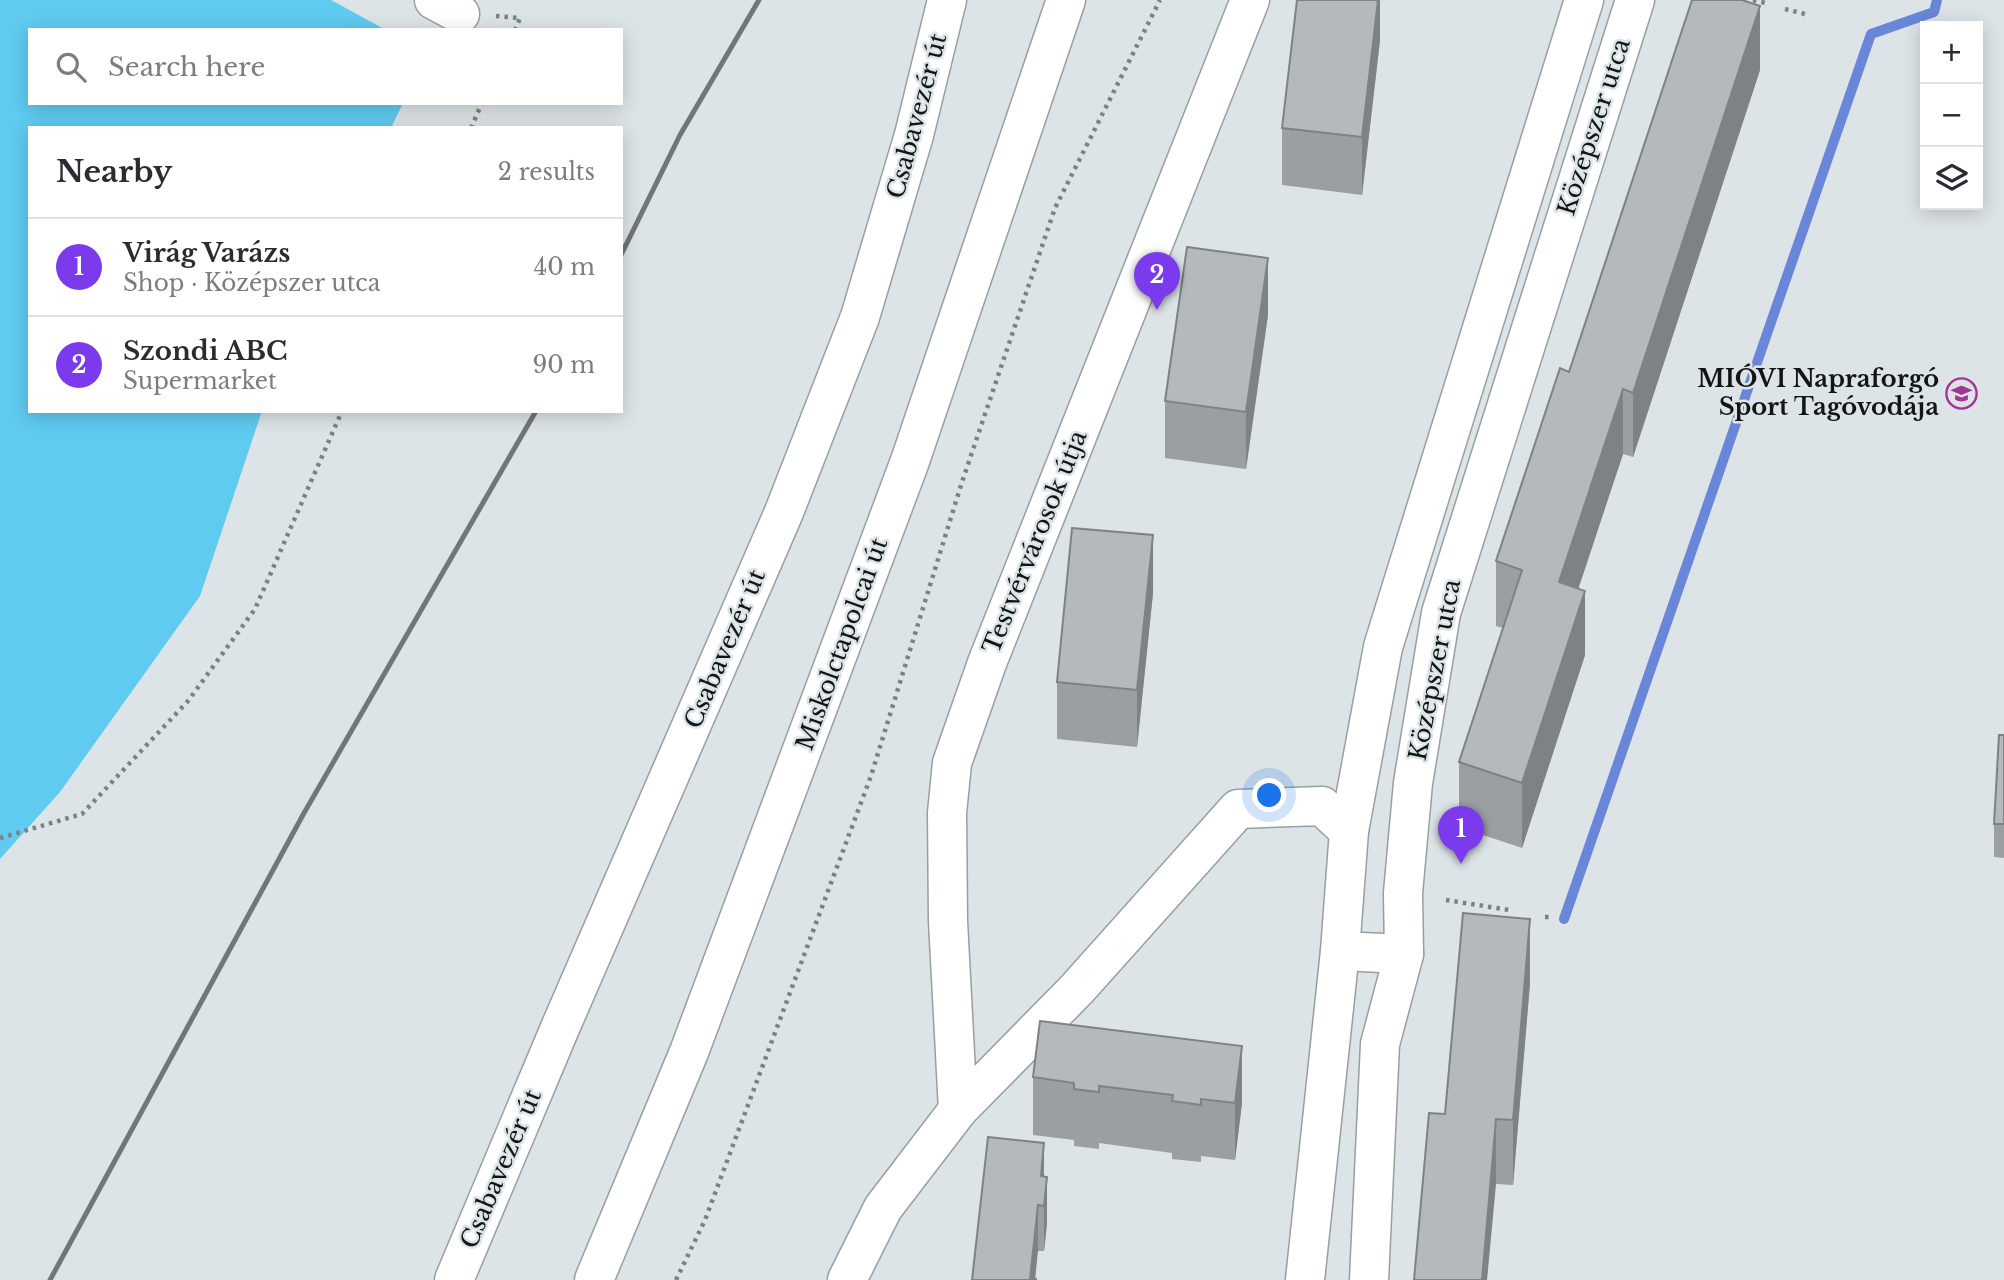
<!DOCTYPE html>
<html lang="en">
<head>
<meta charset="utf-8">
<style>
	:root { --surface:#fff; --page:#f7f7f7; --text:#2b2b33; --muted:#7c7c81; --line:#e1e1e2; --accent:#7c3aed }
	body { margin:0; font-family:"Libre Baskerville",serif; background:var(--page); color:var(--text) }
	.controls { position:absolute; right:21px; top:21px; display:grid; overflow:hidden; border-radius:0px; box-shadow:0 4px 18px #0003 }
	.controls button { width:63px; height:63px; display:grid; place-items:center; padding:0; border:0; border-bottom:2px solid var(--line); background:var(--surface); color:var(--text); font:35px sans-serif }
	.you { position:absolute; left:1270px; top:796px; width:24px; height:24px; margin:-18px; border:5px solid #fff; border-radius:50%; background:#1a73e8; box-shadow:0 0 0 10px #1a73e833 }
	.badge { display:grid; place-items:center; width:46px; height:46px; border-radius:50%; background:var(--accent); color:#fff; font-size:23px; font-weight:700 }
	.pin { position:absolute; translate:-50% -58px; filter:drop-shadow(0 2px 4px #0008) }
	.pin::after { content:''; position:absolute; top:37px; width:24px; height:21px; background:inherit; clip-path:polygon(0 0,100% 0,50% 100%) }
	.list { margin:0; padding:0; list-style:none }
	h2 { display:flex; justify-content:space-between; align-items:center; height:91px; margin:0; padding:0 28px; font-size:30px }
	h2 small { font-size:23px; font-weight:400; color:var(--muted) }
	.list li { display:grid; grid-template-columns:46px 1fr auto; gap:21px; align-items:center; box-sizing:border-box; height:98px; padding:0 28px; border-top:2px solid var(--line) }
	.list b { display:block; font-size:26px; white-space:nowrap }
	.list p { margin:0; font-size:23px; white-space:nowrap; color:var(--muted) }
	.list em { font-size:23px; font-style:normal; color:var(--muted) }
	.icon { flex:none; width:38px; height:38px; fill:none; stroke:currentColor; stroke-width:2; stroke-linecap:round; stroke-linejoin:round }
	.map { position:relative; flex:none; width:2004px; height:1280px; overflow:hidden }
	.search { position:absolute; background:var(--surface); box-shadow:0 4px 18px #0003; left:28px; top:28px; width:595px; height:77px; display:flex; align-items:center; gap:18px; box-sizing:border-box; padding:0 24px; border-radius:0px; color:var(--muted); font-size:26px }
	.panel { position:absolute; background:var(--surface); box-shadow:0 4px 18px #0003; left:28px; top:126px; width:595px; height:287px; border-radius:0px }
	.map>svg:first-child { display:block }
	.green { fill:#5fcbf0 }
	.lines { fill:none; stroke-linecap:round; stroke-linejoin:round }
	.stream { stroke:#6986d9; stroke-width:10 }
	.minor-casing { stroke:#989ea1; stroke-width:41 }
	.major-casing { stroke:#989ea1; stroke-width:41 }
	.path { stroke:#7c8183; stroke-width:4.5; stroke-dasharray:3.5 5; stroke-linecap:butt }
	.minor { stroke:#fff; stroke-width:38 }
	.major { stroke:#fff; stroke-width:38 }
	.rail { stroke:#717678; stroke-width:5 }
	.wall { fill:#9b9fa3 }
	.shaded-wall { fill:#7e8284 }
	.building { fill:#b4b9bd; stroke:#7e8284; stroke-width:2 }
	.labels { text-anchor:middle; stroke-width:5; stroke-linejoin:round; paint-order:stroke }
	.street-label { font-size:24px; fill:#121516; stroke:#dde4e7 }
	.poi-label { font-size:24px; font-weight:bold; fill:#121516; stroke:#dde4e7; text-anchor:end }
</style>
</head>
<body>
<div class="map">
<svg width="2004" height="1280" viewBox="0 0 2004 1280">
	<rect width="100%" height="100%" fill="#dde4e7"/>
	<!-- green -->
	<polygon class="green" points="0,0 331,0 386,30 30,30 30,103 403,103 391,128 30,128 30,411 262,411 200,596 60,792 0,859"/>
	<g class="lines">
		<!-- stream -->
		<polyline class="stream" points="1564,919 1871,34 1934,12 1937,0"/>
		<defs>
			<g id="minor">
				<polyline points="434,0 460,14"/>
				<polyline points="1340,951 1404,954"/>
				<polyline points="958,1110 948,921 947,813 952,763 987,663 1250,0"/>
				<polyline points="594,1280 689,1052 910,461 1066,0"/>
				<polyline points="847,1280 883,1208 958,1110 1077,989 1238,809 1322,806 1349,831"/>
				<polyline points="1305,1280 1340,951 1349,831 1383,647 1584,0"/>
				<polyline points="1369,1280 1380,1044 1404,954 1403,893 1413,783 1441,613 1635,0"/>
			</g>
			<polyline id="major" points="454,1280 560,1028 784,512 860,317 914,135 947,0"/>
		</defs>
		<!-- minor casing -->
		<use href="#minor" class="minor-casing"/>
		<!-- major casing -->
		<use href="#major" class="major-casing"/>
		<!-- path -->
		<g class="path">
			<polyline points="1753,0 1766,3"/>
			<polyline points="1785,9 1805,14"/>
			<polyline points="496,16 520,18 515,30"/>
			<polyline points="471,128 482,103"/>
			<polyline points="0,838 82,814 188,701 255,609 342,411"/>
			<polyline points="1446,900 1509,910"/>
			<polyline points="1545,917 1550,917"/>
			<polyline points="676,1280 705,1220 871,776 962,482 1055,208 1160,0"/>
		</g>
		<!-- minor -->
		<use href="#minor" class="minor"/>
		<!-- major -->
		<use href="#major" class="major"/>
		<!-- rail -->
		<g class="rail">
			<polyline points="621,255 680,135 759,0"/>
			<polyline points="50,1280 304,813 536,411"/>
		</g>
	</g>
	<!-- wall -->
	<g class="wall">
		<polygon points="1380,0 1380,40 1362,195 1282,185 1282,128"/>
		<polygon points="1760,70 1633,457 1623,454 1578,589 1585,655 1522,848 1459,827 1459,762 1503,628 1496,626 1496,561 1569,372"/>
		<polygon points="1268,315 1246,469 1165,458 1165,401"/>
		<polygon points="1153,593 1137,747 1057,739 1057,682"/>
		<polygon points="2004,735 2004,858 1994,857 1994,824"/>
		<polygon points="1530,983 1513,1185 1496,1184 1445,1114"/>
		<polygon points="1033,1077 1242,1103 1235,1160 1201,1156 1201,1162 1172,1159 1172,1153 1099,1143 1099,1149 1074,1146 1074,1140 1033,1135"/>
		<polygon points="1044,1177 1047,1223 1044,1251 1038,1251 972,1280"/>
	</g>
	<!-- shaded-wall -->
	<g class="shaded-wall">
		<polygon points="1378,0 1380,0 1380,40 1362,195 1362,137"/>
		<polygon points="1760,6 1760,70 1633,457 1633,393"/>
		<polygon points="1268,258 1268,315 1246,469 1246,412"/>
		<polygon points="1623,389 1623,454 1559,647 1559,582"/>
		<polygon points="1153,535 1153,593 1137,747 1137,690"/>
		<polygon points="1585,591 1585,655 1522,848 1522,783"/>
		<polygon points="1530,919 1530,983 1513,1185 1513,1120"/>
		<polygon points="1242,1046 1242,1103 1235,1160 1235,1103"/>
		<polygon points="1496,1119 1496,1184 1487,1280 1482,1280"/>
		<polygon points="1044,1143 1044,1189 1041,1176"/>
		<polygon points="1047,1177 1047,1223 1044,1251 1044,1206"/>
		<polygon points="1038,1205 1038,1251 1035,1280 1030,1280"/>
	</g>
	<!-- building -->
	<g class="building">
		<polygon points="1297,0 1378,0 1362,137 1282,128"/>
		<polygon points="1692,0 1742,0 1760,6 1633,393 1623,389 1559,582 1585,591 1522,783 1459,762 1522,570 1496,561 1560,368 1569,372"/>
		<polygon points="1187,247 1268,258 1246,412 1165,401"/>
		<polygon points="1072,528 1153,535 1137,690 1057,682"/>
		<polygon points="1999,735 2004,735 2004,824 1994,824"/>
		<polygon points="1463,913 1530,919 1513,1120 1496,1119 1482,1280 1414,1280 1429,1113 1445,1114"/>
		<polygon points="1040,1021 1242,1046 1235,1103 1201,1099 1201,1105 1172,1101 1173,1095 1099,1086 1099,1092 1074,1089 1074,1083 1033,1077"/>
		<polygon points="988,1137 1044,1143 1041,1176 1047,1177 1044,1206 1038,1205 1030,1279 1036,1279 1036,1280 972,1280"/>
	</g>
	<!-- icons -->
	<defs>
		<symbol id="school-ring" viewBox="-11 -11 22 22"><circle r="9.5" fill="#dde4e7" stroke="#a33493" stroke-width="1.5"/><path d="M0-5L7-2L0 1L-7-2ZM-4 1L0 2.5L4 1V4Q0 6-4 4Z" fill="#a33493"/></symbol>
	</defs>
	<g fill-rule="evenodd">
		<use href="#school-ring" x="1944" y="376" width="35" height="35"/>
	</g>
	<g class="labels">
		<!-- street labels -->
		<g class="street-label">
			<text transform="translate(917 116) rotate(-75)" y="8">Csabavezér út</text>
			<text transform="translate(1594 127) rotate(-72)" y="8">Középszer utca</text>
			<text transform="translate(1035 542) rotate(-68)" y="8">Testvérvárosok útja</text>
			<text transform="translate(842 644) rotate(-70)" y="8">Miskolctapolcai út</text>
			<text transform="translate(725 649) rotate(-67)" y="8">Csabavezér út</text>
			<text transform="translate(1435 670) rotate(-79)" y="8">Középszer utca</text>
			<text transform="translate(501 1169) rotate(-67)" y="8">Csabavezér út</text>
		</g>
		<!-- poi labels -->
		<g class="poi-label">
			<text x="1939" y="387">MIÓVI Napraforgó<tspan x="1939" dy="28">Sport Tagóvodája</tspan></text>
		</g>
	</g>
</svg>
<div class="controls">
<button>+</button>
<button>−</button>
<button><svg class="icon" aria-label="layers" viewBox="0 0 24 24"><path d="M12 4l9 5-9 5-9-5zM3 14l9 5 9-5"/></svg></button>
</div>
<div class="you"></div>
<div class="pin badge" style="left:1461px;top:864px">1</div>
<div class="pin badge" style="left:1157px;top:310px">2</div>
<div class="search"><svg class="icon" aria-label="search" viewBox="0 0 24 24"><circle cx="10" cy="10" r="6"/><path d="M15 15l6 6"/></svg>Search here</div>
<section class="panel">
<h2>Nearby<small>2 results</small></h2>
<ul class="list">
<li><span class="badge">1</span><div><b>Virág Varázs</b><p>Shop · Középszer utca</p></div><em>40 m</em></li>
<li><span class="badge">2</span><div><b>Szondi ABC</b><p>Supermarket</p></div><em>90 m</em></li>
</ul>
</section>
</div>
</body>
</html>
